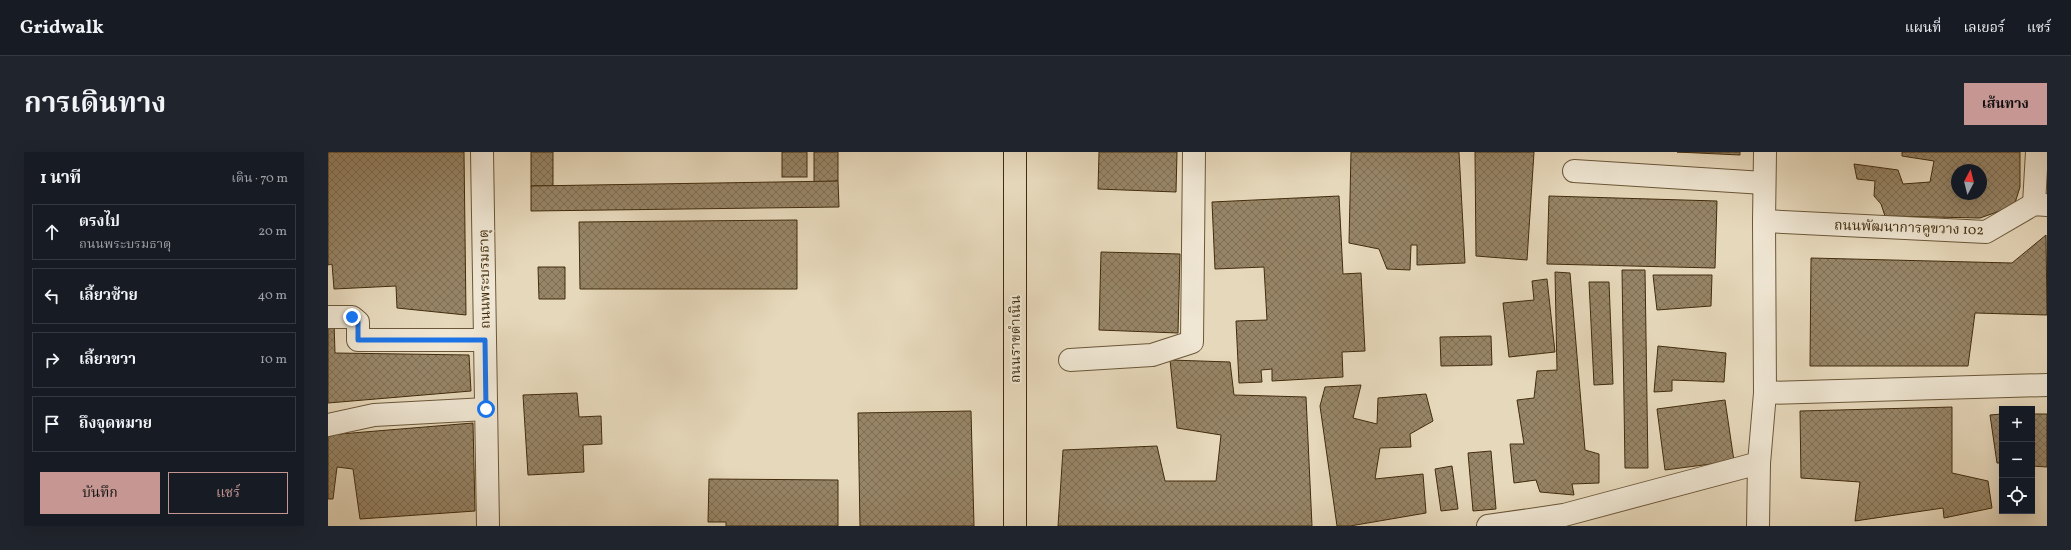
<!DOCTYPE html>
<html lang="th">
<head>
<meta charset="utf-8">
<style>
	:root { --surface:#171b24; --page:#20242c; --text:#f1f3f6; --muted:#9ea1a6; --line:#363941; --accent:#c59692 }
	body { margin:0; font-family:Vollkorn,"Noto Serif Thai",serif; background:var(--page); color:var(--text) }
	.controls { position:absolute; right:12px; bottom:12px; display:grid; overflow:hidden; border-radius:0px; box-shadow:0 4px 16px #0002 }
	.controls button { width:36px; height:36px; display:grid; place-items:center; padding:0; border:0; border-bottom:1px solid var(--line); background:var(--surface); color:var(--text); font:20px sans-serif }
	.compass { position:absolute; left:1623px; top:12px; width:36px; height:36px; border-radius:50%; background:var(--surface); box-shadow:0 4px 16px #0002; rotate:7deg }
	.stop { position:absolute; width:12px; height:12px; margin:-9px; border:3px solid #1a73e8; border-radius:50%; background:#fff }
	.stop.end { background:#1a73e8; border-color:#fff; box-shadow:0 1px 4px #0008 }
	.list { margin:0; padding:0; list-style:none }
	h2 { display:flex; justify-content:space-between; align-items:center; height:52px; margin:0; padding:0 16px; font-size:17px }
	h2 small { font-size:13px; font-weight:400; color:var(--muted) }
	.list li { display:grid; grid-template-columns:26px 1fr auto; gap:12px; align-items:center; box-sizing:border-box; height:56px; margin:0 8px 8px; padding:0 8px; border:1px solid var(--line); border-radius:0px }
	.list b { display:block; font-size:15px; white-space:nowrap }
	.list p { margin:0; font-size:13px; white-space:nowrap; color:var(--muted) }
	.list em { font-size:13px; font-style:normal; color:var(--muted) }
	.actions { display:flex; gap:8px; padding:12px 16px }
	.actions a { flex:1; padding:9px 0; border:1px solid var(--accent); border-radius:0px; text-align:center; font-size:14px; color:var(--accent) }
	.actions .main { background:var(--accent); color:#111 }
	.icon { flex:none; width:22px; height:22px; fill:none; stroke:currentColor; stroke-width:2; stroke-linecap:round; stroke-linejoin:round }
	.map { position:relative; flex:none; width:1719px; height:374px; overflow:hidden; border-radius:0px }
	header { display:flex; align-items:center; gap:24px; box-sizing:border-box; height:56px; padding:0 20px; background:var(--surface); border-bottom:1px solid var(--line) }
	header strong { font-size:19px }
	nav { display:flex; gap:22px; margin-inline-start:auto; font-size:14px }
	.intro { display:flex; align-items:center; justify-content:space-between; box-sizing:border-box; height:96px; padding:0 24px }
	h1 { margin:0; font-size:28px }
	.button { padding:10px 18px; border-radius:0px; background:var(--accent); color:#111; font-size:14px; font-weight:700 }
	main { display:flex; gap:24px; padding:0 24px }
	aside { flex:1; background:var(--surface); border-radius:0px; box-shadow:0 4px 16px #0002 }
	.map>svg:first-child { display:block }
	.building { fill:url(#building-cross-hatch); stroke:#422c0c; fill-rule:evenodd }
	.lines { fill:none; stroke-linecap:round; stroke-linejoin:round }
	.minor-casing { stroke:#6b5738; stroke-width:24 }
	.major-casing { stroke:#422c0c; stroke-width:24 }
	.minor { stroke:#efe6d3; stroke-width:22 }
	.major { stroke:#e6d8bb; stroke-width:22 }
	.route { stroke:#1a73e8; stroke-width:5 }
	.labels { text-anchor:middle; stroke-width:4; stroke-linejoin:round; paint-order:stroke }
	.street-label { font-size:14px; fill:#422c0c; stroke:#efe6d3 }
</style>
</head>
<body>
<header>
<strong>Gridwalk</strong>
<nav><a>แผนที่</a><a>เลเยอร์</a><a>แชร์</a></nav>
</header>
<div class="intro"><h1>การเดินทาง</h1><a class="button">เส้นทาง</a></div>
<main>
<aside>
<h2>1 นาที<small>เดิน · 70 m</small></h2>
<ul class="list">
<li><svg class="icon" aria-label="ahead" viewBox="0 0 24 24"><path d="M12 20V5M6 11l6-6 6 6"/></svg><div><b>ตรงไป</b><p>ถนนพระบรมธาตุ</p></div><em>20 m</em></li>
<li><svg class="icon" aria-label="left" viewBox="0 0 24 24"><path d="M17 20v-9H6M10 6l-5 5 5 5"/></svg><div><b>เลี้ยวซ้าย</b></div><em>40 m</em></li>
<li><svg class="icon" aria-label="right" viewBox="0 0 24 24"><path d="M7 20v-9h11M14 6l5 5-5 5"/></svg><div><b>เลี้ยวขวา</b></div><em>10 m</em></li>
<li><svg class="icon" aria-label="arrive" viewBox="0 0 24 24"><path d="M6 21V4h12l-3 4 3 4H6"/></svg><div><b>ถึงจุดหมาย</b></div></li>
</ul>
<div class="actions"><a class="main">บันทึก</a><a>แชร์</a></div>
</aside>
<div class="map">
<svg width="1719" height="374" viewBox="0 0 1719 374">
	<defs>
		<pattern id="building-cross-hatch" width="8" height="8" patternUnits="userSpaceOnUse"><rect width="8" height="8" fill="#978567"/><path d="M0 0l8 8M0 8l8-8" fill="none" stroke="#7d6d53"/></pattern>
	</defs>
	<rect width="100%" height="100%" fill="#e6d8bb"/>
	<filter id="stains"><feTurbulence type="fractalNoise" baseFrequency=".005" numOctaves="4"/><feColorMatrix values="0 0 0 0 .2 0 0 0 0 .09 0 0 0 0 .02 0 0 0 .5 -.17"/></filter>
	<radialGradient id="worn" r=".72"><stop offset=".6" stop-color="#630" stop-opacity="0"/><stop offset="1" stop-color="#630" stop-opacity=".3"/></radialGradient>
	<!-- building -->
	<g class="building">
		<polygon points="0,0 136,0 138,163 69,156 68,134 6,137 4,112 0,113"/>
		<rect x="203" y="0" width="22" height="34"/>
		<rect x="454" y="0" width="25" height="25"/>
		<polygon points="486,0 510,0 510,29 486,30"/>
		<polygon points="771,0 849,0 848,40 770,37"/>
		<polygon points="1023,0 1131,0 1137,111 1089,113 1089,93 1083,93 1082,118 1059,117 1051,97 1021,91"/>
		<polygon points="1147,0 1206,0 1199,108 1148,104"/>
		<polygon points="1349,0 1412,0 1412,3"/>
		<path d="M1574 0H1692V35L1686 54 1652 66 1557 64 1553 52 1546 44 1547 29 1529 27 1526 12 1570 18 1575 32 1602 30 1606 9 1574 4ZM1629 18H1653V42H1629Z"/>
		<polygon points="510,29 511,55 203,59 203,34"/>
		<polygon points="1011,44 1015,122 1033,121 1037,199 1014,200 1015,225 944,229 944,217 933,218 934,230 911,231 908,169 939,168 936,115 887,117 884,50"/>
		<polygon points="1221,44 1389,49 1387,116 1219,112"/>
		<polygon points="469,68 469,137 252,137 251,70"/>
		<polygon points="1718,83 1719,163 1647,161 1640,214 1482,214 1483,106 1684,111"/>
		<polygon points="773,100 852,102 850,181 771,178"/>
		<polygon points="210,115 237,115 237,147 211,147"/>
		<polygon points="1294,118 1317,118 1320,316 1297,316"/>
		<polygon points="1227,120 1242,121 1257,298 1271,302 1271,331 1244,332 1246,343 1212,340 1208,328 1186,331 1182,292 1196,292 1189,248 1206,246 1209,219 1229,218"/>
		<polygon points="1325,123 1384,123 1383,154 1329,158"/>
		<polygon points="1219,127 1227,200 1181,205 1175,151 1206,148 1204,129"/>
		<polygon points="1261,130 1281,130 1285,232 1266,233"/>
		<polygon points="0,170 6,170 7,201 141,203 143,239 0,251"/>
		<polygon points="1163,184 1164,213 1113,214 1112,185"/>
		<polygon points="1330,194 1398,201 1396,230 1344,228 1344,239 1326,240"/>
		<polygon points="842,208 902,210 906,243 978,245 984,374 730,374 735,298 829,294 837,329 888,329 893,283 849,276"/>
		<polygon points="1033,233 1025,266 1049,272 1050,246 1098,242 1105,269 1082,282 1083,295 1052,296 1047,327 1095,322 1098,361 1022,374 1009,374 992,254 997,235"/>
		<polygon points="249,241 251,265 273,264 274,292 255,293 256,320 200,323 195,243"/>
		<polygon points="1397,248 1406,309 1337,318 1329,257"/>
		<polygon points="1624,255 1624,321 1660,329 1664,356 1616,366 1615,356 1527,369 1532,330 1473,326 1472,259"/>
		<polygon points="643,259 646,374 532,374 530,261"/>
		<polygon points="1674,262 1674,311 1669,311 1662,263"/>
		<polygon points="1704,262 1719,262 1719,315 1704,314"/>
		<polygon points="145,271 147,359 32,367 25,317 9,315 5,347 0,347 0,283"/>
		<polygon points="1163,299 1168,357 1145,359 1140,301"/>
		<polygon points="1124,314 1130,357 1113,359 1107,317"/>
		<polygon points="381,327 510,328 510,374 398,374 398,370 380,370"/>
	</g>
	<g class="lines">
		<defs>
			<g id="minor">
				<polyline points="154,0 160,374"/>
				<polyline points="1246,19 1436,31"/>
				<polyline points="1706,52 1709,0"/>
				<polyline points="1436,69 1658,80 1706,52 1719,53"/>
				<polyline points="0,165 24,165 30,170 30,188 157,188"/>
				<polyline points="742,208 824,203 864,190 866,0"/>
				<polyline points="1437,241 1719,233"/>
				<polyline points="0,273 46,263 158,257"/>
				<polyline points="1160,374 1236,363 1431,311"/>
				<polyline points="1430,374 1431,311 1437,241 1436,69 1437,0"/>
			</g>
			<polyline id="major" points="687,0 687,374"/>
		</defs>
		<!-- minor casing -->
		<use href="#minor" class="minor-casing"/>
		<!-- major casing -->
		<use href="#major" class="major-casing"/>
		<!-- minor -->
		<use href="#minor" class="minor"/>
		<!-- major -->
		<use href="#major" class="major"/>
	</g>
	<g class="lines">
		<!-- route -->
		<polyline class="route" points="24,165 30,170 30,188 157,188 158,257"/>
	</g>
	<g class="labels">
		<!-- street labels -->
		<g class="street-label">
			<text transform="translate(1581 75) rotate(2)" y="5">ถนนพัฒนาการคูขวาง 102</text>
			<text transform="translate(156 127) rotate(-91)" y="5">ถนนพระบรมธาตุ</text>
			<text transform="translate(687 187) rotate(-90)" y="5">ถนนราขดำเนิน</text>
		</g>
	</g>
	<rect width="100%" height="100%" filter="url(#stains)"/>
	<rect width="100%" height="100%" fill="url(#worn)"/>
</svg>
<div class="controls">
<button>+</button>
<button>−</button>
<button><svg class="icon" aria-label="locate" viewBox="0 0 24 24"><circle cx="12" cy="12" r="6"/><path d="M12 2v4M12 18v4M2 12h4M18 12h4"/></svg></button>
</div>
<svg class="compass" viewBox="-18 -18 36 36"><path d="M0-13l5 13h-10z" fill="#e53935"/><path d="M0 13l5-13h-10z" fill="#9ea1a6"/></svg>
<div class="stop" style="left:158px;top:257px"></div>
<div class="stop end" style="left:24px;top:165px"></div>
</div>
</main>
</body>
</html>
